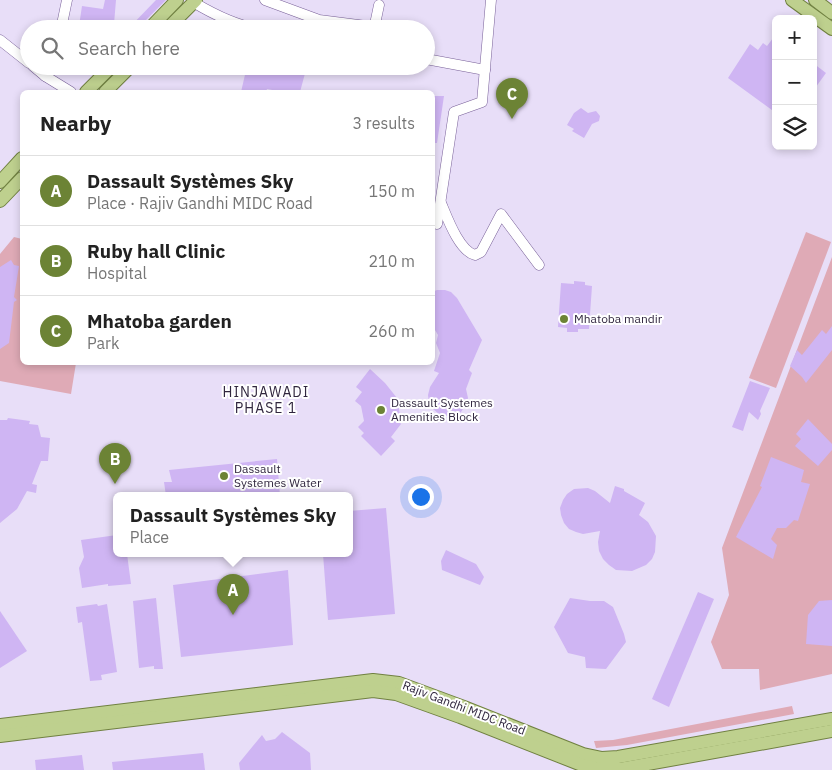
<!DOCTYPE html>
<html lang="en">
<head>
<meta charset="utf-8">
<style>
	:root { --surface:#fff; --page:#f6f6f6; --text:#222; --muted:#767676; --line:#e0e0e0; --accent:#6c8335 }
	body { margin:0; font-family:"IBM Plex Sans",sans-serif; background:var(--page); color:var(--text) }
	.controls { position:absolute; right:15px; top:15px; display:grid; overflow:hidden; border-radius:8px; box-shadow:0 2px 8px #0003 }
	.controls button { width:45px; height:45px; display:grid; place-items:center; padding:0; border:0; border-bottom:1px solid var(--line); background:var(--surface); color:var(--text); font:25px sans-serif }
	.you { position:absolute; left:420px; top:496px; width:18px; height:18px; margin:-12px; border:4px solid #fff; border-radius:50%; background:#1a73e8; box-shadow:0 0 0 8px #1a73e833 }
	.badge { display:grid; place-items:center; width:32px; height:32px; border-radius:50%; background:var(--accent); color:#fff; font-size:16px; font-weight:700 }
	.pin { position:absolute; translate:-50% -41px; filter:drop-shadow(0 1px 2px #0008) }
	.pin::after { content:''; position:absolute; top:26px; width:18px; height:15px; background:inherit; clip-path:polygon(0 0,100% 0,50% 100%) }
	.popup { position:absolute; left:113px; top:492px; width:240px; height:65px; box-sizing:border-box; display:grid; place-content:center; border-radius:8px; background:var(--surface); filter:drop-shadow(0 1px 4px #0005); font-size:16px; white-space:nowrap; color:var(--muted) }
	.popup b { font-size:19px; color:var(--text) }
	.popup::after { content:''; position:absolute; left:50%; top:100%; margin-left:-10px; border:10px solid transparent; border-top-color:var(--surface) }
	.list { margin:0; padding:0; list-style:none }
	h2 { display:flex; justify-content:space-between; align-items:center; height:65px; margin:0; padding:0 20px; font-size:21px }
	h2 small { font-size:16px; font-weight:400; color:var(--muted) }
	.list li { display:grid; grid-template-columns:32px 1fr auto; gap:15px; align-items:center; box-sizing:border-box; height:70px; padding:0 20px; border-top:1px solid var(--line) }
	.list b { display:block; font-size:19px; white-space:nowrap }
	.list p { margin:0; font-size:16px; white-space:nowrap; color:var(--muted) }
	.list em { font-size:16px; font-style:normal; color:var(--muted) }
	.icon { flex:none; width:28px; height:28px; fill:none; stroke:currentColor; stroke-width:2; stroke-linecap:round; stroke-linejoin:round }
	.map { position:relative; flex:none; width:832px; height:770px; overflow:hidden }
	.search { position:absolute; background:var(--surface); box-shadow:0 2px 8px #0003; left:20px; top:20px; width:415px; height:55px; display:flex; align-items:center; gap:12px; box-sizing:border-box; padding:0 18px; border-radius:28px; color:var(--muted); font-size:19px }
	.panel { position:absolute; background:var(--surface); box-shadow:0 2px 8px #0003; left:20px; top:90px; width:415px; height:275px; border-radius:8px }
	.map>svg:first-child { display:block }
	.green { fill:#dfaab6 }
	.building { fill:#cfb5f3 }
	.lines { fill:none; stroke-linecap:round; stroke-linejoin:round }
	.minor-casing { stroke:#786098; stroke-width:11 }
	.major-casing { stroke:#708041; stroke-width:14 }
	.minor { stroke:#fff; stroke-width:10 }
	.major { stroke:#bed08e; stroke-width:12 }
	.poi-dot { fill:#6c8335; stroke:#fff; stroke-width:2 }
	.labels { text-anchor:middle; stroke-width:4; stroke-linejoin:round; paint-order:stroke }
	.poi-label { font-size:12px; fill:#30263e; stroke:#fff; text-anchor:start }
	.street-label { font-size:12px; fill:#30263e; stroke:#fff }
	.neighbourhood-label { font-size:14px; letter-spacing:1px; fill:#30263e; stroke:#fff }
</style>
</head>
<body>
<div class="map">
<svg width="832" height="770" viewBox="0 0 832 770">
	<rect width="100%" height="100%" fill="#e8def8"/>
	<!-- green -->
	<g class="green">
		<polygon points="806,232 831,242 776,388 749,378"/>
		<polygon points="14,237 22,239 22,362 76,363 71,394 0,381 0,254"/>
		<polygon points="832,257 832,674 760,690 759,669 722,669 711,642 729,595 722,548"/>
		<polygon points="792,706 794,714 627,745 596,748 594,741 613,740"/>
	</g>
	<!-- building -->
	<g class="building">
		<polygon points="105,0 116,0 114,24 92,23 91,28 79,26 82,6 103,9"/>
		<polygon points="156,0 166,0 143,23 141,29 128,29"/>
		<polygon points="776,34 776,113 728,78 750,44 758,50 763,43 767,46"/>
		<polygon points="813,63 826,73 813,91"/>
		<polygon points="247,66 307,66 300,92 283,92 267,89 266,92 241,92"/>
		<polygon points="432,96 444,96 437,143 432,143"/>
		<polygon points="581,108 588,113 596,111 600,116 599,121 592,124 584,138 572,131 574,129 567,125 574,113"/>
		<polygon points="11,260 14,265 19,266 14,297 17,300 14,302 9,343 0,349 0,267"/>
		<polygon points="574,281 585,282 585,285 592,286 589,329 578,329 578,332 567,332 567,328 558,327 561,283 574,284"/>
		<polygon points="437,290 445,290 451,292 457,298 482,340 469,370 472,373 466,389 468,398 465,406 461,412 454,416 446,416 439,414 433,409 429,403 428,395 430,387 439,373 434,371 440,353 436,343 438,335 432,325 432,292"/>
		<polygon points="832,326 832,350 806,383 802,377 790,366 797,350 802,355 822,330 826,334"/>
		<polygon points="370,369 385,383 397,398 400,415 398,420 401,424 391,437 395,441 381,456 361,436 364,433 358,427 364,421 361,406 355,401 362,392 356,387"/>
		<polygon points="750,381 770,388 760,411 761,414 758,420 749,412 743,431 732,427"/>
		<polygon points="8,418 30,421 29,424 38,425 41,437 50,438 48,461 41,461 32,484 37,485 36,493 27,491 17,509 0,523 0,420 7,420"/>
		<polygon points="808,419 832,444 832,450 818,466 795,446 801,439 796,434"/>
		<polygon points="771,457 804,470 801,482 810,484 798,521 794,520 786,528 777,528 771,539 777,545 773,559 736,537 762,487 760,486"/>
		<polygon points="277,459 280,496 166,496 164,482 172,482 169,470"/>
		<polygon points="615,486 624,489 624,491 645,503 639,515 648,522 656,536 655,552 652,559 646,565 632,571 616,570 609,565 603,559 599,551 598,542 600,531 583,534 576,532 569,529 564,523 561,515 560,508 563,500 567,494 574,489 588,488 595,491 610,503"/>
		<polygon points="386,508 395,614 328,620 323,554 349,554 349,511"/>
		<polygon points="117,535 117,554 127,554 131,584 108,586 108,584 82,588 79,568 84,557 81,540"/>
		<polygon points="446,550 476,564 484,577 480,585 442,570 441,561"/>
		<polygon points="288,570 293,645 181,657 173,585"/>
		<polygon points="698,592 714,599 669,707 652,699"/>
		<polygon points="156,598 163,669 154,669 154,666 139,668 133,601"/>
		<polygon points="570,598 590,601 604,601 613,607 624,634 626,642 606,669 586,668 585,657 568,653 554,627"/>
		<polygon points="832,600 832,646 806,644 808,615 819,601"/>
		<polygon points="97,604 98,606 107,604 117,672 101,675 102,680 90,681 82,622 78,623 76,607"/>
		<polygon points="0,611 27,651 0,668"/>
		<polygon points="282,732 310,753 311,770 240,770 239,763 262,735 266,741 275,739"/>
		<polygon points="203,753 205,770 113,770 112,762"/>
		<polygon points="82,755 84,770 36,770 35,760"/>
	</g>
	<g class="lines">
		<defs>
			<g id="minor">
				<polyline points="265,0 319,20 374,27"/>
				<path d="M193 2C213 14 235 25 258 29"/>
				<polyline points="61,29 67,0"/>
				<polyline points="374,29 379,5"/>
				<polyline points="0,40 29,63"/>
				<polyline points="426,59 485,70"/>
				<polyline points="33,66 45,76 71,92"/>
				<polyline points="45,76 48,66"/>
				<path d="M441 203C447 217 459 251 475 255L481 252 501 214 539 265"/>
				<polyline points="437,224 454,112 482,102 491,0"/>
			</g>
			<g id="major">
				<polyline points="792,0 832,29"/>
				<polyline points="815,0 832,13"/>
				<polyline points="149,29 177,0"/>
				<polyline points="167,29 196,0"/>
				<polyline points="86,92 112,66"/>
				<polyline points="105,92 131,66"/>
				<polyline points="0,182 22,158"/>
				<polyline points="0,201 22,178"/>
				<polyline points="0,725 373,680 399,683 464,707 583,754 602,758 618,757 832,719"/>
				<polyline points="0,736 373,691 396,694 460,717 579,764 600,769 620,769 832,731"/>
			</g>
		</defs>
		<!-- minor casing -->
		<use href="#minor" class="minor-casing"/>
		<!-- major casing -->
		<use href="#major" class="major-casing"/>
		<!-- minor -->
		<use href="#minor" class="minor"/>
		<!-- major -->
		<use href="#major" class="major"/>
	</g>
	<!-- markers -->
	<g class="poi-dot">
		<circle cx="564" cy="319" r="5"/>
		<circle cx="381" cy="410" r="5"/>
		<circle cx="224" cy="476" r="5"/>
	</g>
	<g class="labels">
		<!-- poi labels -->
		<g class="poi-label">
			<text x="574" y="323">Mhatoba mandir</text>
			<text x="391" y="407">Dassault Systemes<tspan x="391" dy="14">Amenities Block</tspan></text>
			<text x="234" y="473">Dassault<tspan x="234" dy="14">Systemes Water</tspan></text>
		</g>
		<!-- street labels -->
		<g class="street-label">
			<text transform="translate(464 708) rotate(21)" y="4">Rajiv Gandhi MIDC Road</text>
		</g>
		<!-- neighbourhood labels -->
		<g class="neighbourhood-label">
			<text x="266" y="397">HINJAWADI<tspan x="266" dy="16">PHASE 1</tspan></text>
		</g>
	</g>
</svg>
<div class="controls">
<button>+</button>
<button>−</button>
<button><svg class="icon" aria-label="layers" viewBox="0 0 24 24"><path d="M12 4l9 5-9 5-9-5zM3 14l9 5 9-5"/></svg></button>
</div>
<div class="you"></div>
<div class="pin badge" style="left:233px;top:615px">A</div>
<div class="popup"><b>Dassault Systèmes Sky</b>Place</div>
<div class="pin badge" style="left:115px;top:484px">B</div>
<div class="pin badge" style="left:512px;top:119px">C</div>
<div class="search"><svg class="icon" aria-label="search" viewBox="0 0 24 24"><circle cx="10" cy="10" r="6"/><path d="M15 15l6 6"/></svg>Search here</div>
<section class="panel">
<h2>Nearby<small>3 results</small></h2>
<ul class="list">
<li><span class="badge">A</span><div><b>Dassault Systèmes Sky</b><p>Place · Rajiv Gandhi MIDC Road</p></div><em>150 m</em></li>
<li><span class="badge">B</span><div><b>Ruby hall Clinic</b><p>Hospital</p></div><em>210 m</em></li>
<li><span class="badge">C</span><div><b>Mhatoba garden</b><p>Park</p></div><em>260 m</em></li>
</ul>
</section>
</div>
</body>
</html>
